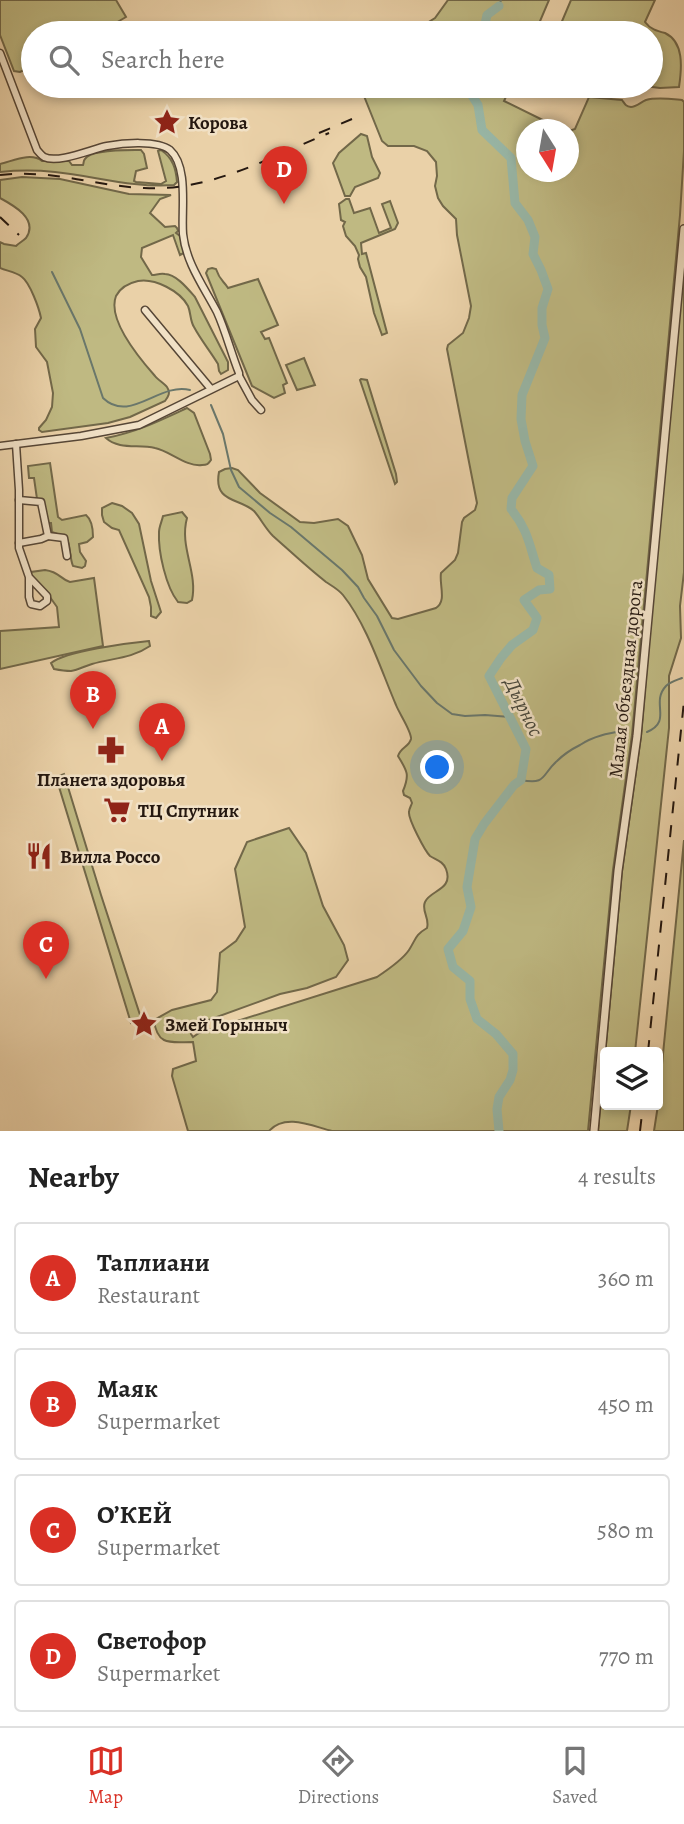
<!DOCTYPE html>
<html lang="en">
<head>
<meta charset="utf-8">
<style>
	:root { --surface:#fff; --page:#f6f6f6; --text:#222; --muted:#767676; --line:#e0e0e0; --accent:#d93025 }
	body { margin:0; font-family:Alegreya,serif; background:var(--page); color:var(--text) }
	.controls { position:absolute; right:21px; bottom:21px; display:grid; overflow:hidden; border-radius:7px; box-shadow:0 4px 10px #0003 }
	.controls button { width:63px; height:63px; display:grid; place-items:center; padding:0; border:0; border-bottom:2px solid var(--line); background:var(--surface); color:var(--text); font:35px sans-serif }
	.compass { position:absolute; left:516px; top:119px; width:63px; height:63px; border-radius:50%; background:var(--surface); box-shadow:0 4px 10px #0003; rotate:169deg }
	.you { position:absolute; left:438px; top:768px; width:24px; height:24px; margin:-18px; border:5px solid #fff; border-radius:50%; background:#1a73e8; box-shadow:0 0 0 10px #1a73e833 }
	.badge { display:grid; place-items:center; width:46px; height:46px; border-radius:50%; background:var(--accent); color:#fff; font-size:23px; font-weight:700 }
	.pin { position:absolute; translate:-50% -58px; filter:drop-shadow(0 2px 4px #0008) }
	.pin::after { content:''; position:absolute; top:37px; width:24px; height:21px; background:inherit; clip-path:polygon(0 0,100% 0,50% 100%) }
	.list { margin:0; padding:0; list-style:none }
	h2 { display:flex; justify-content:space-between; align-items:center; height:91px; margin:0; padding:0 28px; font-size:30px }
	h2 small { font-size:23px; font-weight:400; color:var(--muted) }
	.list li { display:grid; grid-template-columns:46px 1fr auto; gap:21px; align-items:center; box-sizing:border-box; height:112px; margin:0 14px 14px; padding:0 14px; border:2px solid var(--line); border-radius:7px }
	.list b { display:block; font-size:26px; white-space:nowrap }
	.list p { margin:0; font-size:23px; white-space:nowrap; color:var(--muted) }
	.list em { font-size:23px; font-style:normal; color:var(--muted) }
	.icon { flex:none; width:38px; height:38px; fill:none; stroke:currentColor; stroke-width:2; stroke-linecap:round; stroke-linejoin:round }
	.map { position:relative; flex:none; width:684px; height:1131px; overflow:hidden }
	.search { position:absolute; background:var(--surface); box-shadow:0 4px 10px #0003; left:21px; right:21px; top:21px; height:77px; display:flex; align-items:center; gap:18px; box-sizing:border-box; padding:0 24px; border-radius:38px; color:var(--muted); font-size:26px }
	.sheet { height:595px; background:var(--surface) }
	nav { display:flex; justify-content:space-around; align-items:center; box-sizing:border-box; height:98px; border-top:2px solid var(--line); background:var(--surface); font-size:19px; color:var(--muted) }
	nav a { display:grid; justify-items:center; gap:4px }
	nav .on { color:var(--accent) }
	.map>svg:first-child { display:block }
	.green { fill:#bfb982; stroke:#726849; stroke-width:2 }
	.lines { fill:none; stroke-linecap:round; stroke-linejoin:round }
	.stream { stroke:#6a776b; stroke-width:2 }
	.river { stroke:#98b7a7; stroke-width:9 }
	.minor-casing { stroke:#564636; stroke-width:9 }
	.tertiary-casing { stroke:#564636; stroke-width:10 }
	.minor { stroke:#f1e1c6; stroke-width:6 }
	.tertiary { stroke:#f1e1c6; stroke-width:7 }
	.rail { stroke:#251810; stroke-width:2; stroke-dasharray:12 12; stroke-linecap:butt }
	.labels { text-anchor:middle; stroke-width:5; stroke-linejoin:round; paint-order:stroke }
	.poi-label { font-size:19px; font-weight:bold; fill:#251810; stroke:#f1e1c6; text-anchor:start }
	.street-label { font-size:19px; fill:#251810; stroke:#f1e1c6 }
	.water-label { font-size:21px; font-style:italic; fill:#48483d; stroke:#f1e1c6 }
</style>
</head>
<body>
<div class="map">
<svg width="684" height="1131" viewBox="0 0 684 1131">
	<rect width="100%" height="100%" fill="#ead1a8"/>
	<filter id="stains"><feTurbulence type="fractalNoise" baseFrequency=".00286" numOctaves="4"/><feColorMatrix values="0 0 0 0 .2 0 0 0 0 .09 0 0 0 0 .02 0 0 0 .5 -.17"/></filter>
	<radialGradient id="worn" r=".72"><stop offset=".6" stop-color="#630" stop-opacity="0"/><stop offset="1" stop-color="#630" stop-opacity=".3"/></radialGradient>
	<!-- green -->
	<g class="green">
		<polygon points="0,0 116,0 126,17 114,24 114,28 115,29 130,25 133,33 33,33 33,66 20,72 14,71 0,35"/>
		<polygon points="448,0 549,0 535,33 415,33 419,28 435,18"/>
		<path d="M571 0H655L645 22C650 29 657 31 665 33 684 42 682 67 679 87L660 88 644 86H651V33H557Z"/>
		<path d="M360 86H511L504 101 561 129 526 130V172H568L569 131 575 129 589 97 622 100C625 104 625 106 631 107 636 107 641 102 646 100 657 97 671 99 682 100L684 102V151L680 215 632 735 613 870 588 1131H332C312 1126 285 1113 269 1131H188L172 1076 173 1069 196 1061 193 1042C172 1042 157 1047 154 1020L172 1010 211 1000 217 992 220 953 236 941 245 927 235 869 247 842 289 828 306 853 323 906 344 945 348 960 336 977 307 988 280 994 192 1026 191 1034 193 1037 199 1033 377 977C386 971 403 959 409 950 416 939 415 935 427 928 430 918 421 911 425 902 430 890 454 890 446 869 443 861 436 860 430 856 425 851 408 819 409 812 409 809 411 806 412 803L410 798 404 795 403 791C410 774 407 771 398 756 401 747 409 747 411 739 412 732 399 713 396 705 381 670 367 625 343 595 338 589 332 586 326 582 308 568 291 552 273 536 265 528 261 519 254 511 240 498 213 503 219 472L225 469 232 468 238 470 260 493 300 522 314 523 338 519 348 526 362 555 368 579 392 618 398 619 436 608C447 601 439 585 441 573L455 560 458 553 462 522 464 518 475 510 477 503 447 349 448 345 463 333 469 318 471 306 457 235 456 219 443 206 438 198 435 186 437 176 436 162 427 151 414 146H388L382 141Z"/>
		<polygon points="361,134 367,136 372,157 380,173 378,178 355,187 350,196 345,196 333,163 339,153"/>
		<path d="M141 150 144 154 147 168 136 171 134 181 136 182 161 184 166 181 158 151 161 150C173 158 176 169 177 182L174 185C132 188 95 176 55 172 36 170 18 170 0 172V164C13 161 31 152 42 161H69L72 165H83C84 163 83 161 85 159 91 149 129 150 141 150Z"/>
		<path d="M22 177 60 179 129 194 171 195 160 199 150 213 165 227 175 226 177 228 178 231 176 233 180 236 184 253 180 255 173 235 142 248 141 257 152 275C156 275 160 273 165 274 176 274 188 289 195 297L228 362V370L221 374 219 371 218 364C210 351 201 340 194 327 190 321 191 313 188 306 180 291 155 278 138 281 129 283 120 288 116 296 107 319 140 359 155 376 158 380 164 383 167 387 171 393 168 397 165 401L130 417 108 423 42 432 39 430V428L46 420 52 407 53 393 47 362 36 347 35 329 41 318C39 308 30 283 22 277 16 272 7 271 0 268V242L4 244 16 246C19 243 23 241 26 238 39 219 13 205 0 198V180Z"/>
		<polygon points="346,199 349,199 354,213 370,208 379,233 391,228 382,204 390,201 398,223 395,229 361,243 362,254 366,253 387,333 382,335 374,313 366,277 360,267 358,259 359,255 355,246 346,236 343,226 345,222 341,220 339,204"/>
		<polygon points="684,262 684,572 680,606 681,638 669,676 669,728 635,1052 605,1052 605,1105 631,1105 627,1131 598,1131 622,871 641,736 659,523"/>
		<path d="M212 268 216 269C220 281 223 280 228 288L258 279 278 325 261 332 265 339 269 338 287 383 283 385 285 393 274 398 252 386 206 273 208 269Z"/>
		<polygon points="304,358 315,385 297,390 286,365"/>
		<polygon points="361,379 367,380 396,474 397,482 395,484 360,380"/>
		<path d="M187 408 194 413 210 454 211 460C208 464 208 465 202 465 186 467 170 451 155 448 138 444 119 450 106 438 137 432 159 421 187 408Z"/>
		<path d="M50 463 58 517 62 520 86 515C92 520 93 530 93 537L87 542 79 544 80 552 86 561 85 566 82 568 73 566C69 556 71 545 66 537L52 532 51 523H47L37 499 34 478H29L28 466Z"/>
		<polygon points="112,503 122,506 132,513 139,524 151,581 161,612 156,618 151,616 151,607 149,597 119,530 112,528 104,522 102,515 102,508"/>
		<path d="M182 512 187 518C179 547 198 572 192 600L187 603 178 602C166 587 158 552 159 532 159 527 162 521 163 516Z"/>
		<path d="M45 570C60 572 60 579 70 582L94 578 103 646 0 669V631L59 627 57 607 47 593 30 574 31 572Z"/>
		<path d="M149 641 150 646C131 659 112 658 92 664 85 666 78 670 71 671 65 671 59 670 54 669L51 663C66 651 128 643 149 641Z"/>
		<polygon points="64,774 101,895 140,1015 140,1021 131,1023 56,777"/>
		<polygon points="684,840 684,1131 654,1131 658,1105"/>
	</g>
	<g class="lines">
		<!-- stream -->
		<g class="stream">
			<polyline points="499,6 501,0"/>
			<path d="M52 272 80 329 103 398C130 424 159 382 190 390"/>
			<polyline points="211,405 223,434 231,470 239,487 270,513 291,527 342,570 358,587 364,598 377,616 394,650 421,686 437,703 452,714 465,716 485,715 510,717"/>
			<path d="M647 732C673 721 650 703 666 686 670 682 677 680 682 678"/>
			<path d="M521 780C547 785 541 775 557 761 563 755 572 749 580 745 595 735 611 733 628 730"/>
		</g>
		<!-- river -->
		<g class="river">
			<polyline points="483,33 487,15 499,6"/>
			<path d="M466 86 478 105 482 130 511 158 515 203 528 220 535 237 533 254 541 270 548 289 542 308V325L545 338 522 395 521 419 525 441 533 466 512 498 511 509C528 530 529 544 537 568L549 575 550 589 539 590 524 600 537 618 533 630 512 645 501 658 489 676 526 749 521 780 514 785 484 824 475 839 467 887 471 907 463 931 448 949 453 967 470 981V999L477 1019 496 1034 513 1054V1070L510 1080 499 1097 497 1109 499 1131"/>
		</g>
		<defs>
			<g id="minor">
				<path d="M0 53 37 150C37 150 43 157 44 157 58 164 92 149 107 146 123 143 157 140 170 150 189 167 181 211 183 234 186 263 204 287 217 312 226 332 231 353 239 373V376L139 425 81 436 0 446"/>
				<polyline points="145,310 211,389"/>
				<polyline points="239,376 252,400 261,410"/>
				<polyline points="16,444 19,490 19,548 29,577 29,597 31,604 40,606 47,601 47,596 29,577"/>
				<polyline points="48,536 64,538 67,556"/>
				<polyline points="19,543 41,539 48,536 41,502 19,500"/>
			</g>
			<polyline id="tertiary" points="594,1131 618,871 637,736 684,229"/>
		</defs>
		<!-- minor casing -->
		<use href="#minor" class="minor-casing"/>
		<!-- tertiary casing -->
		<use href="#tertiary" class="tertiary-casing"/>
		<!-- minor -->
		<use href="#minor" class="minor"/>
		<!-- tertiary -->
		<use href="#tertiary" class="tertiary"/>
		<!-- rail -->
		<g class="rail">
			<polyline points="319,133 352,119"/>
			<path d="M0 175C52 169 94 186 144 188 209 192 271 157 329 133"/>
			<polyline points="0,217 19,235"/>
			<polyline points="648,1052 684,701"/>
			<polyline points="640,1131 643,1105"/>
		</g>
	</g>
	<!-- icons -->
	<defs>
		<symbol id="sight-bare" viewBox="-9 -9 18 18"><path d="M0-6L1.8-2.2L6-1.7L2.9 1.2L3.7 5.4L0 3.3L-3.7 5.4L-2.9 1.2L-6-1.7L-1.8-2.2Z" fill="#8f2418" stroke="#f1e1c6" stroke-width="2.5" paint-order="stroke"/></symbol>
		<symbol id="pharmacy-bare" viewBox="-9 -9 18 18"><path d="M-2-6h4v4h4v4h-4v4h-4v-4h-4v-4h4Z" fill="#8f2418" stroke="#f1e1c6" stroke-width="2.5" paint-order="stroke"/></symbol>
		<symbol id="supermarket-bare" viewBox="-9 -9 18 18"><path d="M-6-5.5h2.5l.6 2H6L4.5 2H-2.5L-4.4-4H-6ZM-1.5 3.2a1.3 1.3 0 1 0 .1 0ZM3 3.2a1.3 1.3 0 1 0 .1 0Z" fill="#8f2418" stroke="#f1e1c6" stroke-width="2.5" paint-order="stroke"/></symbol>
		<symbol id="restaurant-bare" viewBox="-9 -9 18 18"><path d="M-5-6h1v4h1v-4h1v4h1v-4h1v5L-1.5 .5V6h-2V.5L-5-1ZM5-6V6H3V1.5H1.5Q1.5-4 5-6Z" fill="#8f2418" stroke="#f1e1c6" stroke-width="2.5" paint-order="stroke"/></symbol>
	</defs>
	<g fill-rule="evenodd">
		<use href="#sight-bare" x="148" y="103" width="38" height="38"/>
		<use href="#pharmacy-bare" x="92" y="731" width="38" height="38"/>
		<use href="#supermarket-bare" x="98" y="791" width="38" height="38"/>
		<use href="#restaurant-bare" x="20" y="837" width="38" height="38"/>
		<use href="#sight-bare" x="125" y="1005" width="38" height="38"/>
	</g>
	<g class="labels">
		<!-- poi labels -->
		<g class="poi-label">
			<text x="188" y="129">Корова</text>
			<text x="111" y="786" text-anchor="middle">Планета здоровья</text>
			<text x="138" y="817">ТЦ Спутник</text>
			<text x="60" y="863">Вилла Россо</text>
			<text x="165" y="1031">Змей Горыныч</text>
		</g>
		<!-- street labels -->
		<g class="street-label">
			<text transform="translate(625 679) rotate(-84)" y="7">Малая объездная дорога</text>
		</g>
		<!-- water labels -->
		<g class="water-label">
			<text transform="translate(524 707) rotate(64)" y="7">Дырнос</text>
		</g>
	</g>
	<rect width="100%" height="100%" filter="url(#stains)"/>
	<rect width="100%" height="100%" fill="url(#worn)"/>
</svg>
<div class="controls">
<button><svg class="icon" aria-label="layers" viewBox="0 0 24 24"><path d="M12 4l9 5-9 5-9-5zM3 14l9 5 9-5"/></svg></button>
</div>
<svg class="compass" viewBox="-18 -18 36 36"><path d="M0-13l5 13h-10z" fill="#e53935"/><path d="M0 13l5-13h-10z" fill="#767676"/></svg>
<div class="you"></div>
<div class="pin badge" style="left:162px;top:761px">A</div>
<div class="pin badge" style="left:93px;top:729px">B</div>
<div class="pin badge" style="left:46px;top:979px">C</div>
<div class="pin badge" style="left:284px;top:204px">D</div>
<div class="search"><svg class="icon" aria-label="search" viewBox="0 0 24 24"><circle cx="10" cy="10" r="6"/><path d="M15 15l6 6"/></svg>Search here</div>
</div>
<section class="sheet">
<h2>Nearby<small>4 results</small></h2>
<ul class="list">
<li><span class="badge">A</span><div><b>Таплиани</b><p>Restaurant</p></div><em>360 m</em></li>
<li><span class="badge">B</span><div><b>Маяк</b><p>Supermarket</p></div><em>450 m</em></li>
<li><span class="badge">C</span><div><b>О’КЕЙ</b><p>Supermarket</p></div><em>580 m</em></li>
<li><span class="badge">D</span><div><b>Светофор</b><p>Supermarket</p></div><em>770 m</em></li>
</ul>
</section>
<nav>
<a class="on"><svg class="icon" aria-label="map" viewBox="0 0 24 24"><path d="M3 6l6-2 6 2 6-2v14l-6 2-6-2-6 2zM9 4v14M15 6v14"/></svg>Map</a>
<a><svg class="icon" aria-label="directions" viewBox="0 0 24 24"><path d="M12 3l9 9-9 9-9-9zM9 14v-3h6M13 9l2 2-2 2"/></svg>Directions</a>
<a><svg class="icon" aria-label="saved" viewBox="0 0 24 24"><path d="M7 4h10v16l-5-4-5 4z"/></svg>Saved</a>
</nav>
</body>
</html>
